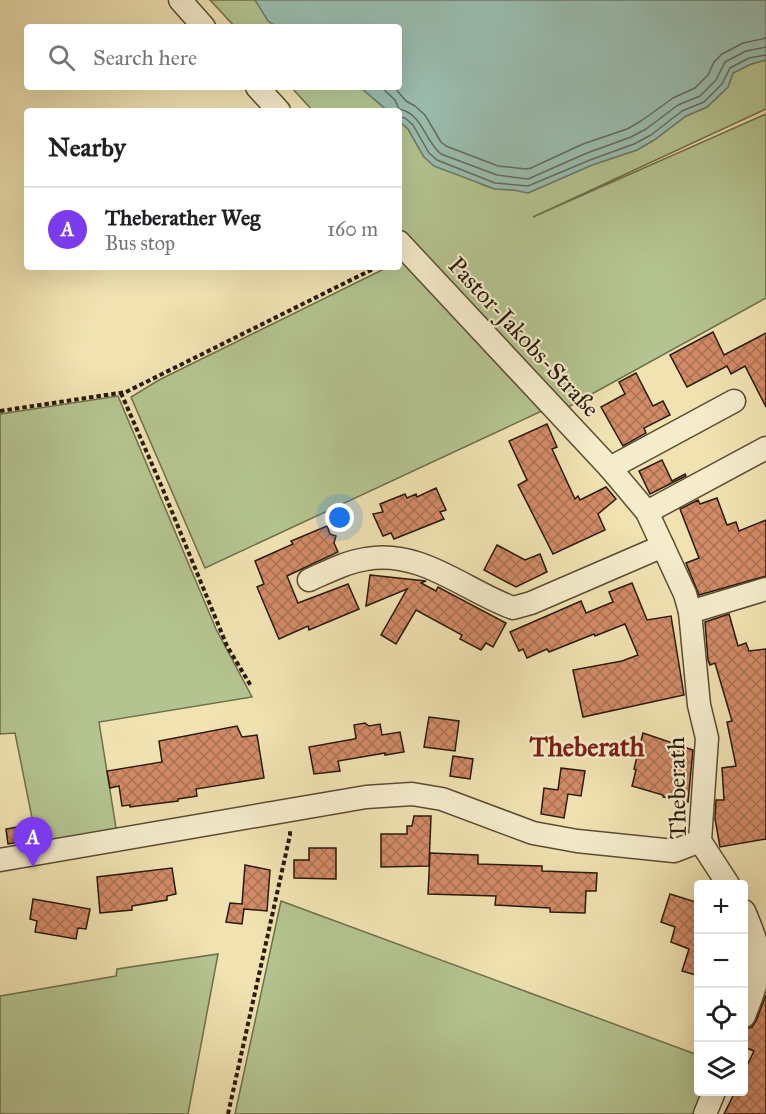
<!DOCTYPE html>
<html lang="en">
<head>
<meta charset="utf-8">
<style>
	:root { --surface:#fff; --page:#f6f6f6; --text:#202124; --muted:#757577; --line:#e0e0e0; --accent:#7c3aed }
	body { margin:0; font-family:"IM FELL Great Primer",serif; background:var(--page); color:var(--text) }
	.controls { position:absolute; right:18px; bottom:18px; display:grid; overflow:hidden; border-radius:6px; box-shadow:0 6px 24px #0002 }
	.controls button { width:54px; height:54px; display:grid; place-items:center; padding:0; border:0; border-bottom:2px solid var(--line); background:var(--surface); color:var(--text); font:30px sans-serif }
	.you { position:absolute; left:340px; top:518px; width:21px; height:21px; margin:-15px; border:4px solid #fff; border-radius:50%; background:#1a73e8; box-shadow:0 0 0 9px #1a73e833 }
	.badge { display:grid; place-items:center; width:39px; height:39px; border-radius:50%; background:var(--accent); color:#fff; font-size:20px; font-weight:700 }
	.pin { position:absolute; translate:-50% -50px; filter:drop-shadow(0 2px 3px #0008) }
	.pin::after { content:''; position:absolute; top:32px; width:21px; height:18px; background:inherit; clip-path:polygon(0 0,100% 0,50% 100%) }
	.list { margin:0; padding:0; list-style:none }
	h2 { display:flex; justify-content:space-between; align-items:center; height:78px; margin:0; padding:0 24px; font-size:26px }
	h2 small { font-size:20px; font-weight:400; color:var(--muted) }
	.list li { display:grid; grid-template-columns:39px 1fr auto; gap:18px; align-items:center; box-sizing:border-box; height:84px; padding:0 24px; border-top:2px solid var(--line) }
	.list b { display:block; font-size:22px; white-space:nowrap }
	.list p { margin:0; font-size:20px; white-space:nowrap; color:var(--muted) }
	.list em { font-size:20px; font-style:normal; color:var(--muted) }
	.icon { flex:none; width:33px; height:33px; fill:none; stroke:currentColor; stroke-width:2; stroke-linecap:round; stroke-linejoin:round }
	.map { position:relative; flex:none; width:766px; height:1114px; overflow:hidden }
	.search { position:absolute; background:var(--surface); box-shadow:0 6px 24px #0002; left:24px; top:24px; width:378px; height:66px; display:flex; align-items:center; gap:15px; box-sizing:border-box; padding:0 21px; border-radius:6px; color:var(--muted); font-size:22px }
	.panel { position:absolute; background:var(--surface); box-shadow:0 6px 24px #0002; left:24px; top:108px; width:378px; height:162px; border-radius:6px }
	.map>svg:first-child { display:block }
	.grass { fill:#b4c490; stroke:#6e6f4b; stroke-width:1.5 }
	.water { fill:#9abdb0; stroke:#6d7c6c; stroke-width:1.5 }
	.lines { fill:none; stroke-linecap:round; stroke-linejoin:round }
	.shore { stroke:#626c5b; stroke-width:1.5 }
	.building { fill:url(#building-cross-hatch); stroke:#291a06; stroke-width:1.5 }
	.street-casing { stroke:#5b4c31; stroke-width:25 }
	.path { stroke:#291a06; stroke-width:4; stroke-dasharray:4.5 3; stroke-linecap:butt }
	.street { stroke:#f5eccc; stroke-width:22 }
	.labels { text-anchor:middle; stroke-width:4.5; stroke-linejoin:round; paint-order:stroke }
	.street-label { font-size:24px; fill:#291a06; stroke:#f5eccc }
	.quarter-label { font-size:27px; font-weight:bold; fill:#7a1f14; stroke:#f5eccc }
</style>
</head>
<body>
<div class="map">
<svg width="766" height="1114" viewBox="0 0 766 1114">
	<defs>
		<pattern id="building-cross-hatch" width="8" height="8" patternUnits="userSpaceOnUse" patternTransform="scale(1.5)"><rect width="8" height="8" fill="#d28b67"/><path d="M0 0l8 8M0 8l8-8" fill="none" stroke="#aa7153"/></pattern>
	</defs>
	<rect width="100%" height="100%" fill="#f0e2b1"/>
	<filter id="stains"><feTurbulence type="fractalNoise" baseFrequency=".00333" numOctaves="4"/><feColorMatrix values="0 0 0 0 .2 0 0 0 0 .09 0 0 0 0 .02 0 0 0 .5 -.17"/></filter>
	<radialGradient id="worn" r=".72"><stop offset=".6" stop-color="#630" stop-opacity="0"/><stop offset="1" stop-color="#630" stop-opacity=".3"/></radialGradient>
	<!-- grass -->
	<g class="grass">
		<polygon points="210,0 255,0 277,27 235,27"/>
		<polygon points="766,60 766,109 533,217 766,114 766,298 561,411 399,235 399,121 408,129 424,157 483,185 495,189 514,190 528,193 592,165 637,150 654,140 686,116 707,107 728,87 733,73 751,64"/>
		<polygon points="291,87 360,87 388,111 313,111"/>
		<polygon points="405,256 544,410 205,568 131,397 159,380 388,267 399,267 399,260"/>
		<polygon points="118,396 216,629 252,697 99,722 117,834 38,848 15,733 0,734 0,414"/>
		<polygon points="281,901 698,1055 698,1092 707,1092 698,1114 235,1114"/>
		<polygon points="218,954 188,1114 0,1114 0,996 116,976 117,969"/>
	</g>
	<!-- water -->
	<polygon class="water" points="255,0 766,0 766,60 751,64 733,73 728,87 707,107 686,116 654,140 637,150 592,165 528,193 514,190 495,189 434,166 424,157 408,129 399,121 399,111 388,111 360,87 399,87 399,27 277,27 268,21"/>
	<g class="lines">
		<!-- shore -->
		<g class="shore">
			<path d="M381 87 395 100 399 109C423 114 424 140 441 154L497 175 528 179 587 153 631 137 646 129 678 105 700 96 716 80 725 62 746 51 766 47"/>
			<polyline points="394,87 406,101 415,106 425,115 441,142 446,146 498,166 526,169 531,168 583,144 627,129 641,121 673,98 695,88 708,75 714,62 722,54 743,43 766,38"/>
			<polyline points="399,117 405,118 413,125 429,153 437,160 495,183 528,186 590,160 634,144 651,135 682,111 704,102 722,84 730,68 749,58 766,55"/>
		</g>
	</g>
	<!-- building -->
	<g class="building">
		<polygon points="713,332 724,355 766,333 766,407 745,366 731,374 727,366 687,387 670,355"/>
		<polygon points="636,373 653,406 663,401 670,415 644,428 646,433 623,446 601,407 625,394 619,382"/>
		<polygon points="547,424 557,447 552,449 575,499 578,496 580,500 606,487 616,499 598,514 605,530 553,554 518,485 527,480 509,441"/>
		<polygon points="662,460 672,481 685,474 686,476 650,494 639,471"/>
		<polygon points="436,488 446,510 440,512 444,519 394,539 391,533 383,536 373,514 383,512 380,504 405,494 407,498 416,494 417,497"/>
		<polygon points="717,498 727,525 736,522 739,531 766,520 766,576 699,595 686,563 699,558 680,509 698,500 700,504"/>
		<polygon points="327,526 330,534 336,536 334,543 338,552 287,576 298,603 348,584 359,609 309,630 308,626 279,639 257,587 264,584 255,561 293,544 291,541"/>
		<polygon points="497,545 525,560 540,554 547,572 516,587 484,570"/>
		<polygon points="370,575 426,581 421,583 436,591 438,587 506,623 493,647 486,643 481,650 460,639 462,635 416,610 396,644 381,635 407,589 366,606"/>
		<polygon points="632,583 647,620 671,616 684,695 583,717 573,670 622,661 638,655 625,624 595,636 594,634 549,652 547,649 527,658 523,649 519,651 510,632 581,601 586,613 613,602 609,592"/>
		<polygon points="729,614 738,646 746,643 749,651 766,649 766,839 720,847 715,819 716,800 724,800 722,768 736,766 727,722 732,721 715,663 710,665 708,660 705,622"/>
		<polygon points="429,717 459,721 455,751 424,747"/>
		<polygon points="365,723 369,726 380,724 382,735 400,732 404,752 385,755 385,753 338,761 340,771 314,774 309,747 354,739 356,738 354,725"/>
		<polygon points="237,726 242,737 257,735 264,778 196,789 197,796 178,799 178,801 130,807 130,805 122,806 119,786 110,788 107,771 162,762 159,741"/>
		<polygon points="643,733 693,750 688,802 663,797 663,795 632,786 636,770 634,769"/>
		<polygon points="453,756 473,759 470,779 450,776"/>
		<polygon points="561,768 585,771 581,796 568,794 564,818 541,814 544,788 558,790"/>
		<polygon points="414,816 431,816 429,866 381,867 381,834 407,834 407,826 412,826"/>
		<polygon points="22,826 25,841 8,844 6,829"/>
		<polygon points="309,848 336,848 336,879 294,878 294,860 309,860"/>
		<polygon points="430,853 478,855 478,864 542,866 542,871 597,873 596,891 586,891 585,913 550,912 550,908 495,905 496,896 428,894"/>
		<polygon points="245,865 270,870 267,911 244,909 242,924 226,922 230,903 242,904"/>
		<polygon points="172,868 176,894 167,896 167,900 132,906 132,910 100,913 97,877"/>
		<polygon points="670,894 699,903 699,976 682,971 689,949 671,942 675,927 661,922"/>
		<polygon points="33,899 90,909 86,929 78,928 76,939 35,932 37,921 30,919"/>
		<polygon points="766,995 766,1114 724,1114 735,1092 744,1092 744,1072 754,1051 744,1047 744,1029 752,1027 756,1021"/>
	</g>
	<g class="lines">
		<defs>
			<g id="street">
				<polyline points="180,0 204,27"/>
				<polyline points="257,87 279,111"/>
				<polyline points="399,242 610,468 647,512 685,594 690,612 766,589"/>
				<polyline points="610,468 734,401"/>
				<polyline points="647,512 766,448"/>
				<path d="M309 580C327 572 346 562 366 559 421 549 464 590 513 608L531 603 663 546"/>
				<polyline points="690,612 699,705 707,738 700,841 728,884"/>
				<polyline points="0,860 366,797 412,794 442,799 533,833 577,841 674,851 700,841"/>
				<path d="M744 911C765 960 763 967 744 1016"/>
				<polyline points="705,1114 714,1092"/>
			</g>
		</defs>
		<!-- street casing -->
		<use href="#street" class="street-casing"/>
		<!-- path -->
		<g class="path">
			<polyline points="121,393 161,485 227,646 251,686"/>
			<polyline points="0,411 126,392 377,267"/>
			<polyline points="228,1114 290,835 290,831"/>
		</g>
		<!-- street -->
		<use href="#street" class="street"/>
	</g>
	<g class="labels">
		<!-- street labels -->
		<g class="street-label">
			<text transform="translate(524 337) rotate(47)" y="8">Pastor-Jakobs-Straße</text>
			<text transform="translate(677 788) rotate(-91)" y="8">Theberath</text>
		</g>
		<!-- quarter labels -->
		<g class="quarter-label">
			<text x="587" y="756">Theberath</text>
		</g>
	</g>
	<rect width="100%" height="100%" filter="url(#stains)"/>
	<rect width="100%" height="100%" fill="url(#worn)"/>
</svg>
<div class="controls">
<button>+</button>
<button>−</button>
<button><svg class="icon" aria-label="locate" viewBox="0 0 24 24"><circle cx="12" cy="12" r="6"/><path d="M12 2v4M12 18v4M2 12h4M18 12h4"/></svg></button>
<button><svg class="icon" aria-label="layers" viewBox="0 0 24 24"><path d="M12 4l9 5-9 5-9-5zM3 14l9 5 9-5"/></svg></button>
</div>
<div class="you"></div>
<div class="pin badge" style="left:33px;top:867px">A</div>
<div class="search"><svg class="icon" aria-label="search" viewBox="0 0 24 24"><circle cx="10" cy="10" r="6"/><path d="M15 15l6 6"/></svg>Search here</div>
<section class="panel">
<h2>Nearby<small></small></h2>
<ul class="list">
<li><span class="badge">A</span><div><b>Theberather Weg</b><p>Bus stop</p></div><em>160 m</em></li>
</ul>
</section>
</div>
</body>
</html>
